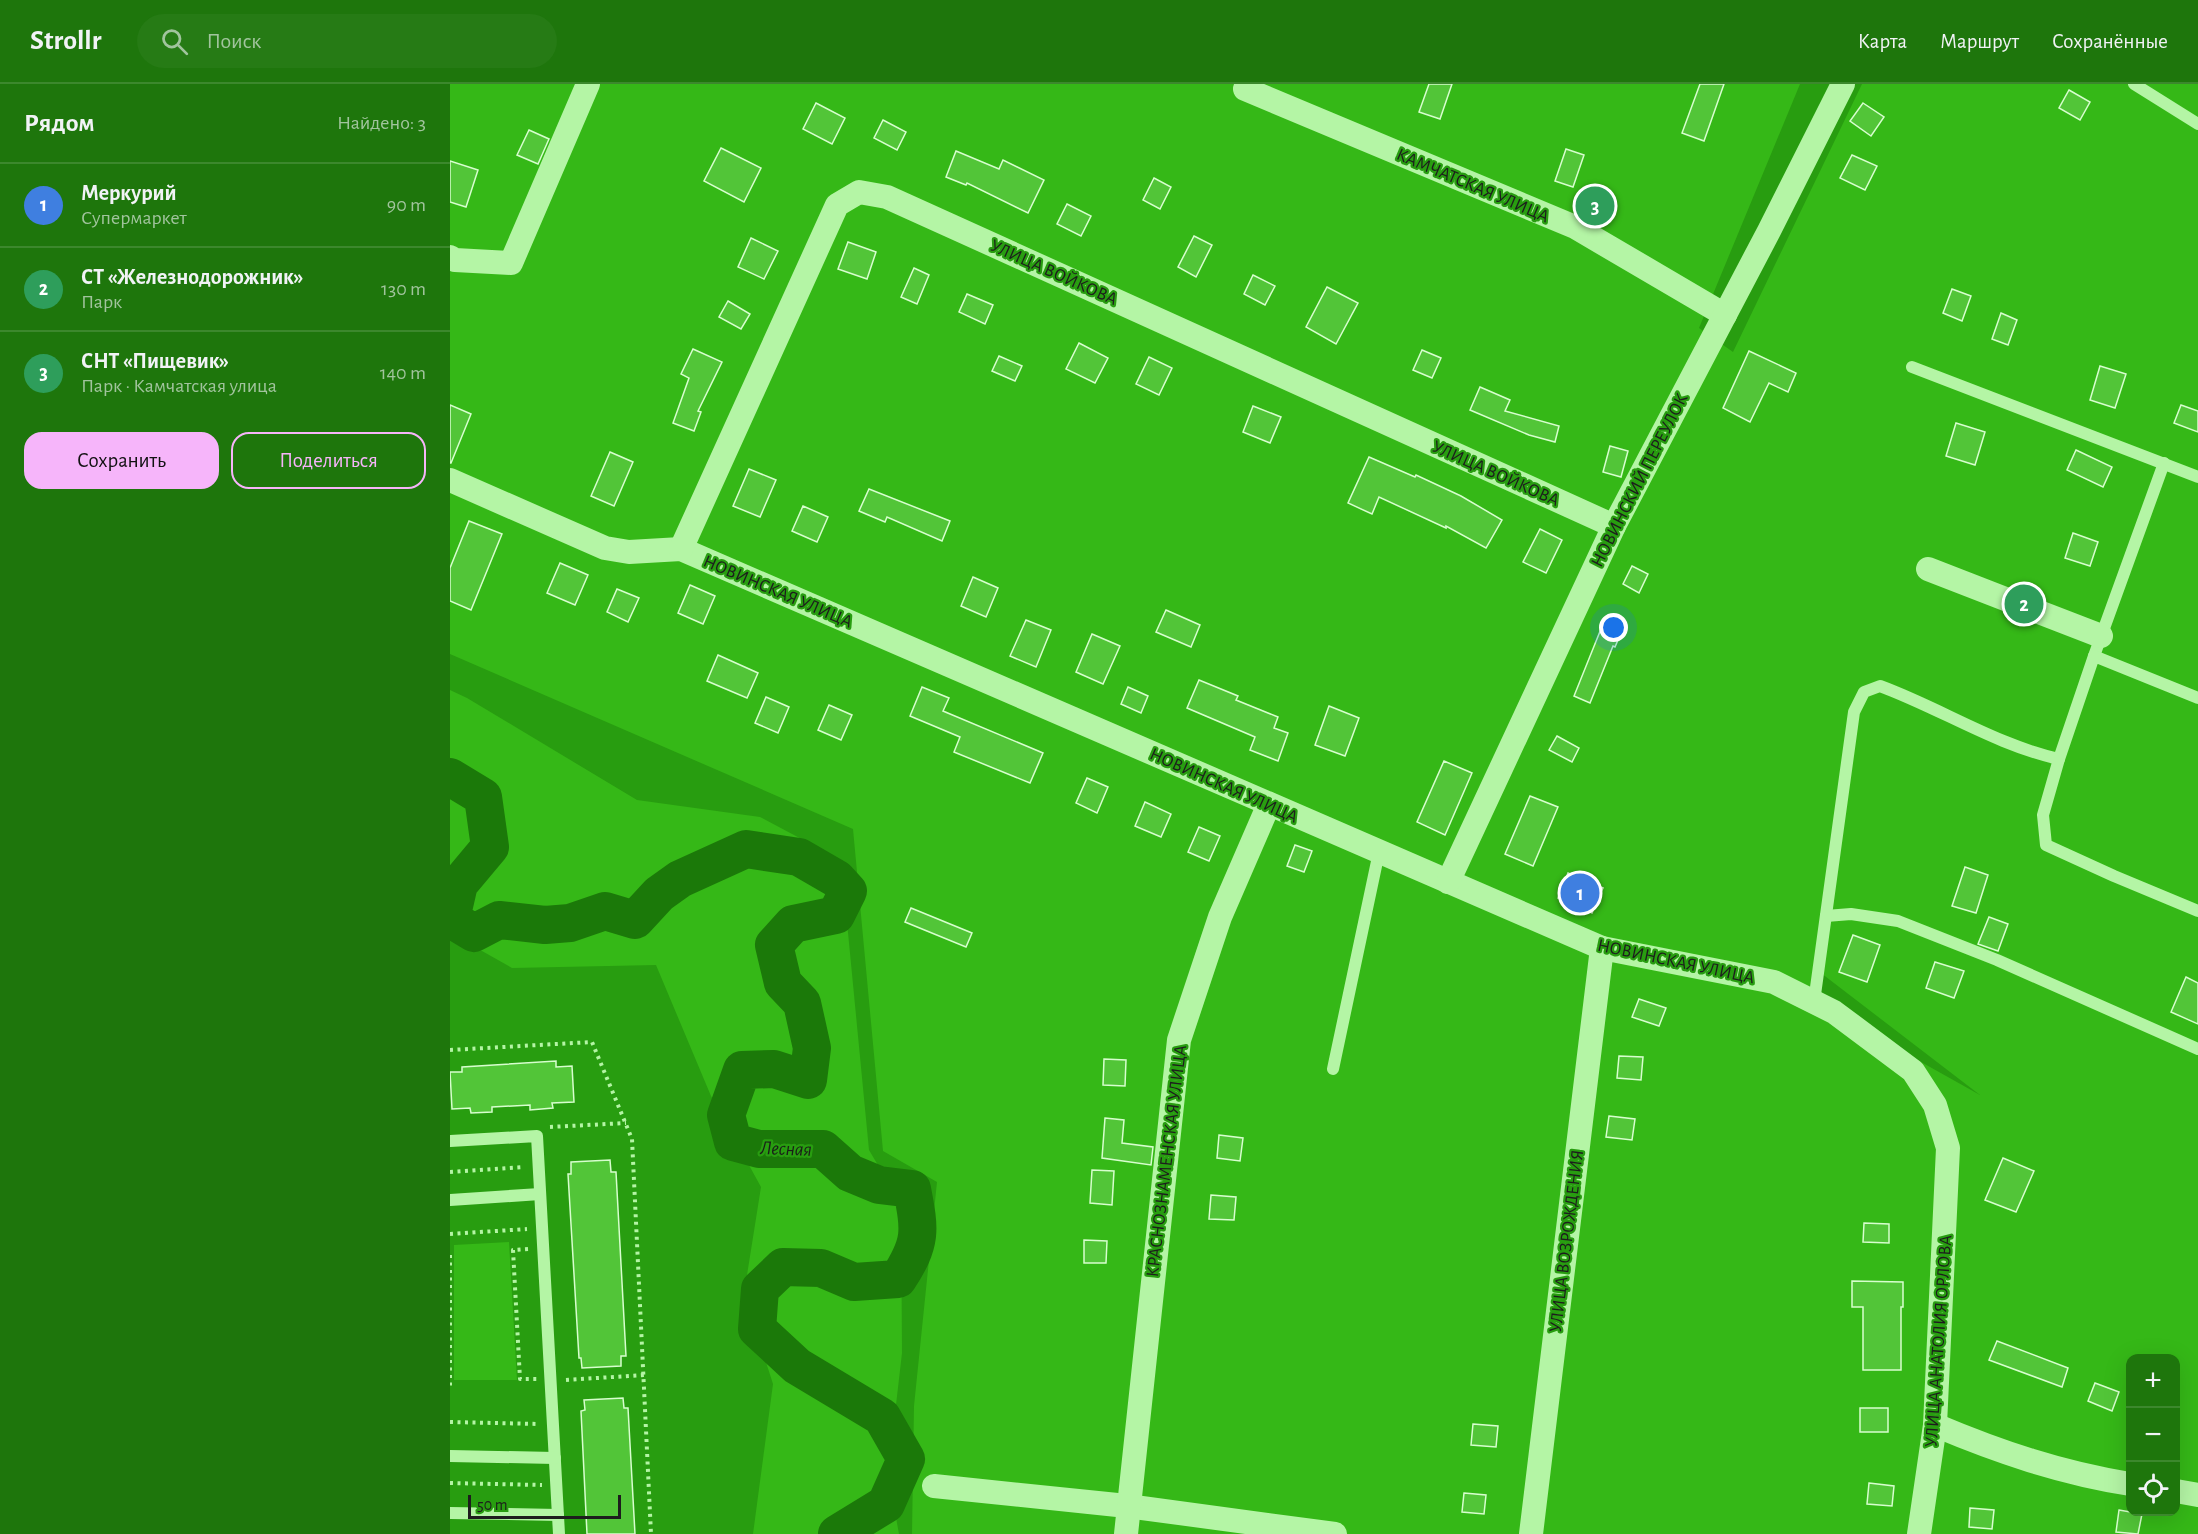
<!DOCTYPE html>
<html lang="ru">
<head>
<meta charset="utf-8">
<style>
	:root { --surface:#1e760c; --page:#267b15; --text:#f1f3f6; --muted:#a1c49d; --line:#3c882d; --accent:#f6b5fa }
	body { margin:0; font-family:"Alegreya Sans",sans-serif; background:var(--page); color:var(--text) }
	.controls { position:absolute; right:18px; bottom:18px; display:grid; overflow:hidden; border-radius:12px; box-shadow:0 6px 24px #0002 }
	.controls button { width:54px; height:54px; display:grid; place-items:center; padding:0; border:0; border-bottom:2px solid var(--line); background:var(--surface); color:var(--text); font:30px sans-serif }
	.scale { position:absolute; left:18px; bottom:15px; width:153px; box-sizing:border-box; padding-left:6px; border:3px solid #1d1d1d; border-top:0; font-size:16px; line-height:21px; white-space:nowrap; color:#1d1d1d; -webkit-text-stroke:4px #289d10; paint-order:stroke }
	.you { position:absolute; left:1164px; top:544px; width:21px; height:21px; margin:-15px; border:4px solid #fff; border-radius:50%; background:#1a73e8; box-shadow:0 0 0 9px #1a73e833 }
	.badge { display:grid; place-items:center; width:39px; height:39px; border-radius:50%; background:var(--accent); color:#fff; font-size:20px; font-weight:700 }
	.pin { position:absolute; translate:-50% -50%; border:3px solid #fff; box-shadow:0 2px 6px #0006 }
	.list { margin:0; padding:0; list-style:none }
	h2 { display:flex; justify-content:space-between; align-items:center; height:78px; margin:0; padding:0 24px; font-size:26px }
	h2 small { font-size:20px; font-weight:400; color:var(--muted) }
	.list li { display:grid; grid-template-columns:39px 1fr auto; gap:18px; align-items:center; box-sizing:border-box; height:84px; padding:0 24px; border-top:2px solid var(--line) }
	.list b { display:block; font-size:22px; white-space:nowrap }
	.list p { margin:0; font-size:20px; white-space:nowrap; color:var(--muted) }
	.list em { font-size:20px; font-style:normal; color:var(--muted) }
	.actions { display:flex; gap:12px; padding:18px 24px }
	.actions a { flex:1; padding:14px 0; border:2px solid var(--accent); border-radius:18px; text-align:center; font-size:21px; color:var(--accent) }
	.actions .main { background:var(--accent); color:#111 }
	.icon { flex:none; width:33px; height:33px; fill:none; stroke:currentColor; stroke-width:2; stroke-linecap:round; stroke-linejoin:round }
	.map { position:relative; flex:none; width:1748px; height:1450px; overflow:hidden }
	header { display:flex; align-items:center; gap:36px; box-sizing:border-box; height:84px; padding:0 30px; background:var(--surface); border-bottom:2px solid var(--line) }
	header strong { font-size:28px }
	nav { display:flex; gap:33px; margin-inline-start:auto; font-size:21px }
	.search { width:420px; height:54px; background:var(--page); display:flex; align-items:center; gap:15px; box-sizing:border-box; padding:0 21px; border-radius:33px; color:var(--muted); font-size:22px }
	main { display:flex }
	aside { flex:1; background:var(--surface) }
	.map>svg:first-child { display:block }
	.green { fill:#35b817; fill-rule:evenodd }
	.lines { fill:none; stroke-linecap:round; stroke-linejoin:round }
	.river { stroke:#1b7909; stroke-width:38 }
	.building { fill:#52c538; stroke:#d7fece; stroke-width:1.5 }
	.path { stroke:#b4f5a5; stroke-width:4; stroke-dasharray:3 4.5; stroke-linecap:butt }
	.service { stroke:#b4f5a5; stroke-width:12 }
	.minor { stroke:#b4f5a5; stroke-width:24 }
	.labels { text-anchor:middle; stroke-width:4.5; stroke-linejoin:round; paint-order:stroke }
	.street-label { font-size:18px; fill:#1d1d1d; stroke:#289d10 }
	.water-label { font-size:20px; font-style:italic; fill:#1a1d19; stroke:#289d10 }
</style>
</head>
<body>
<header>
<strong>Strollr</strong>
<div class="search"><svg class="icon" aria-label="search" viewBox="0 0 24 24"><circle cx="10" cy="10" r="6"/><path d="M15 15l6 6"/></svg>Поиск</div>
<nav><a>Карта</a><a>Маршрут</a><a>Сохранённые</a></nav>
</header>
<main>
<aside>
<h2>Рядом<small>Найдено: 3</small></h2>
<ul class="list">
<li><span class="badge" style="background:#3f7fe0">1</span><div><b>Меркурий</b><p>Супермаркет</p></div><em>90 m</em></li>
<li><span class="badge" style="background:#2e9e5b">2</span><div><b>СТ «Железнодорожник»</b><p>Парк</p></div><em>130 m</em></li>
<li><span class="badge" style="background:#2e9e5b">3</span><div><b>СНТ «Пищевик»</b><p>Парк · Камчатская улица</p></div><em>140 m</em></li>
</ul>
<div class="actions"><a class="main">Сохранить</a><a>Поделиться</a></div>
</aside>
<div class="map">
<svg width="1748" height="1450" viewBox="0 0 1748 1450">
	<rect width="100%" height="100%" fill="#289d10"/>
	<!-- green -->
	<g class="green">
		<path d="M0 0H1350L1249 244 1283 268 1412 0H1748V1450H462L464 1322 487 1098 433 1067 403 745 0 570ZM1367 886 1530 1011 1364 918ZM1680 1274H1726V1428H1680Z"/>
		<polygon points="0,606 17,614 187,716 310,733 391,776 419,1066 451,1120 452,1269 438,1390 449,1450 303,1450 323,1300 294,1210 311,1103 261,1012 206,881 62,884 0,849"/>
		<polygon points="59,1158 67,1296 4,1296 4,1161"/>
	</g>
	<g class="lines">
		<!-- river -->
		<path class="river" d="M0 693 33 713 40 763 9 800 1 835 24 849 49 836 95 841 120 839 155 827 185 836 209 810 230 795 296 765 349 773 387 795 398 807 386 831 343 840 324 861 333 899 352 919 362 964 358 996 324 985 292 986 276 1031 283 1058 309 1065H373L400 1089 429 1101 462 1105C470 1147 472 1158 448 1195L404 1198 371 1184 333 1183 310 1205 307 1245 347 1282 432 1333 456 1375 436 1420 387 1450"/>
	</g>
	<!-- building -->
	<g class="building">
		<polygon points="979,0 1002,0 990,35 969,28"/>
		<polygon points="1250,0 1274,0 1254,57 1232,49"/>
		<polygon points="1619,6 1640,18 1630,36 1609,24"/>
		<polygon points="366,19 395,34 382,60 353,45"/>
		<polygon points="1413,19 1434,33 1421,52 1400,37"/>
		<polygon points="433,36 456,48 447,66 424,54"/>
		<polygon points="79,46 99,55 88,80 67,71"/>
		<polygon points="271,64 311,84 294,118 254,97"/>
		<polygon points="1116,65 1134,71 1123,103 1105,97"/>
		<polygon points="506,67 549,85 553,76 594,96 578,129 517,99 516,101 496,93"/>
		<polygon points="1402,71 1427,82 1415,106 1390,94"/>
		<polygon points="0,77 28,86 16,123 0,118"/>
		<polygon points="704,94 721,103 710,125 693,116"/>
		<polygon points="617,120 641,132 631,152 607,140"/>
		<polygon points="744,152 762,161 746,193 728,183"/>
		<polygon points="301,154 328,167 314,195 288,183"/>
		<polygon points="398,158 426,168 417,195 388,185"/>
		<polygon points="464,184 479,191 467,220 451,213"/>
		<polygon points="803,191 825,202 815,221 794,210"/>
		<polygon points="877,203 908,219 886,260 856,243"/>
		<polygon points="1502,205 1521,212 1512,237 1493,229"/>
		<polygon points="517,210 543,221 535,240 509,228"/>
		<polygon points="278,217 300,230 291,245 269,233"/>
		<polygon points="1551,229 1567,236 1558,261 1542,255"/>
		<polygon points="629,259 658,274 645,299 616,285"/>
		<polygon points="243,265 272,278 248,327 251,328 244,347 223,339 239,294 231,290"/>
		<polygon points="972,266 991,274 982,294 963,286"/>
		<polygon points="1299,267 1346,289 1338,308 1319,299 1300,338 1273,324"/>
		<polygon points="549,272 572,282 565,297 542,287"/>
		<polygon points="699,273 722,284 709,311 686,300"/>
		<polygon points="1650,282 1676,290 1665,324 1640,316"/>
		<polygon points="1030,303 1060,316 1055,327 1109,342 1105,358 1079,351 1020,326"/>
		<polygon points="0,321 21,330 1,379 0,379"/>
		<polygon points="1731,321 1748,327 1748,348 1724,339"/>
		<polygon points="803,322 831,333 820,359 793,348"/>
		<polygon points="1506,339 1535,348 1525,381 1496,372"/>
		<polygon points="1160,362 1178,367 1171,393 1153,388"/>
		<polygon points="1626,366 1662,383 1653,403 1617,386"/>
		<polygon points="160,368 183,378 164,422 141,412"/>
		<polygon points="919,373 965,393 966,391 1011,412 1052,436 1036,464 996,442 996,444 929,413 922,430 898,419"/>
		<polygon points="299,385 326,396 310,433 283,422"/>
		<polygon points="419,405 500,437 492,457 437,433 435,438 409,427"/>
		<polygon points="353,422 378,433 367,458 342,447"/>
		<polygon points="19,437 52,450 21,526 0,517 0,484"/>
		<polygon points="1090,445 1112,456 1096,489 1073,478"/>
		<polygon points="1623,449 1648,458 1640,482 1615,474"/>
		<polygon points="110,479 138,491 125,521 97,509"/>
		<polygon points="1182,482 1198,490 1189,509 1173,500"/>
		<polygon points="523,493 548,504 536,533 511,522"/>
		<polygon points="240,501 265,512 253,540 228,529"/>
		<polygon points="167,505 189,514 178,538 157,528"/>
		<polygon points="716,526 750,541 741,563 706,548"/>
		<polygon points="1155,535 1174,542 1165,563 1163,562 1140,619 1124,612"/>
		<polygon points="576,536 601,546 586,583 560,572"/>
		<polygon points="642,550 670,562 653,600 626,588"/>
		<polygon points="268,571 308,589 297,614 257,597"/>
		<polygon points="749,596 788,612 786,616 828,633 824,644 838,649 828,677 800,666 805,653 737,624"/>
		<polygon points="472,603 499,614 493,627 593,669 580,699 504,668 510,653 460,632"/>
		<polygon points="678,603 698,612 691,629 671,620"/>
		<polygon points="316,613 339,623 328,649 305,639"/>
		<polygon points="379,621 402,631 391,656 368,646"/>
		<polygon points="879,622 909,634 895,672 865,661"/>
		<polygon points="1107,652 1129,664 1122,678 1099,666"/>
		<polygon points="994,677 1022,689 995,751 967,738"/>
		<polygon points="637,694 658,703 647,729 626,719"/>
		<polygon points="1080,712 1108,723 1083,782 1055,770"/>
		<polygon points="695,718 721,730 711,753 685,742"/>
		<polygon points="749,743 770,752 759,777 738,768"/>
		<polygon points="845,761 862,767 854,788 837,782"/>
		<polygon points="1515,783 1538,791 1526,829 1502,822"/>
		<polygon points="1118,789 1153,804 1142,829 1108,814"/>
		<polygon points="461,824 522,849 516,863 455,838"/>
		<polygon points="1539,833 1558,840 1548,867 1528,860"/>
		<polygon points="1403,851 1430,861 1417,898 1389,888"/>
		<polygon points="1485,878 1514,887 1504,914 1476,904"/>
		<polygon points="1736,893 1748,899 1748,940 1721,928"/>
		<polygon points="1189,915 1216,924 1209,942 1182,933"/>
		<polygon points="1169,972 1193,973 1191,996 1167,994"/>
		<polygon points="654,975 676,976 675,1002 653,1001"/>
		<polygon points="106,977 106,983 122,982 124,1018 102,1019 103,1024 80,1026 80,1021 42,1023 42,1028 21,1029 20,1024 2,1025 0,988 12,988 12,983"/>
		<polygon points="1159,1032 1185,1035 1182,1056 1156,1053"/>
		<polygon points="655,1034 674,1036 672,1059 703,1063 701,1081 652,1074"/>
		<polygon points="769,1051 793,1054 790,1077 767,1074"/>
		<polygon points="1553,1074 1584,1087 1566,1128 1535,1116"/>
		<polygon points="160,1076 161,1088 166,1088 176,1272 171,1272 171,1282 132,1284 131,1274 129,1274 118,1090 121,1090 121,1078"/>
		<polygon points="642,1086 664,1087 662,1121 640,1119"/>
		<polygon points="761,1111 786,1113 784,1136 759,1135"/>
		<polygon points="1414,1139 1439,1140 1439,1159 1413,1158"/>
		<polygon points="634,1156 657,1157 656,1179 634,1179"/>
		<polygon points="1402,1197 1453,1198 1453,1223 1451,1223 1451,1286 1413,1286 1413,1223 1402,1223"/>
		<polygon points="1547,1257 1618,1284 1612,1303 1539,1276"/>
		<polygon points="1645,1299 1669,1308 1662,1327 1638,1317"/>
		<polygon points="173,1314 174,1324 178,1324 185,1450 137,1450 131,1327 135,1326 134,1316"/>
		<rect x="1410" y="1324" width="28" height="24"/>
		<polygon points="1023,1340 1048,1342 1046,1363 1021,1361"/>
		<polygon points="1419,1399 1444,1402 1442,1422 1417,1420"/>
		<polygon points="1014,1409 1036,1411 1034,1430 1012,1428"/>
		<polygon points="1520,1424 1544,1426 1542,1445 1519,1443"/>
		<polygon points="1669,1426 1692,1430 1688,1450 1666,1448"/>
	</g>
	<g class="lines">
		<!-- path -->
		<g class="path">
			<polyline points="0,966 142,958 182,1055 201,1450"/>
			<polyline points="100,1043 176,1039"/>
			<polyline points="0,1088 74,1083"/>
			<polyline points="0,1150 77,1145"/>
			<polyline points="78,1165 63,1166 70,1295 87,1295"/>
			<polyline points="0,1171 0,1302"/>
			<polyline points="116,1296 194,1291"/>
			<polyline points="0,1338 89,1340"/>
			<polyline points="0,1399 92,1401"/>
		</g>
		<!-- service -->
		<g class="service">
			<polyline points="1684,0 1748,40"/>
			<polyline points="1462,283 1748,393"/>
			<polyline points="1644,572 1714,379"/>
			<polyline points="1609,675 1593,731 1596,761 1664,792 1748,827"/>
			<polyline points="1376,832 1401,830 1448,837 1547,876 1748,965"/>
			<path d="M1364 918 1404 628 1414 608 1430 602C1490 624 1546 661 1609 675L1644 572 1748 614"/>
			<polyline points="883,985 929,768"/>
			<polyline points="0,1057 87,1052 109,1450"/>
			<polyline points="0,1116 90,1110"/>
			<polyline points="0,1372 105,1374"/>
			<polyline points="0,1429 108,1431"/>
		</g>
		<!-- minor -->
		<g class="minor">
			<polyline points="795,5 1125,143 1275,231"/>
			<polyline points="0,173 5,176 61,179 138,0"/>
			<polyline points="0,396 155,464 179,468 231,465 1152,864 1324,898 1384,928 1463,987 1485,1021 1498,1064 1485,1341 1469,1450"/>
			<polyline points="231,465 387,121 409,108 437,113 1164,442"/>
			<polyline points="1478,485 1651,552"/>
			<polyline points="998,798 1164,442 1319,147 1393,0"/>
			<path d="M1485 1341C1549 1368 1611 1389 1680 1400"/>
			<polyline points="484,1402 677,1422 885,1450"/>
			<polyline points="1726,1407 1748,1411"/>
			<polyline points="676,1450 729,956 770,833 819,720"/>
			<polyline points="1081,1450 1152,864"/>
		</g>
	</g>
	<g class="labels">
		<!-- street labels -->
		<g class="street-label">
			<text transform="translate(1023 101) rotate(23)" y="6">КАМЧАТСКАЯ УЛИЦА</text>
			<text transform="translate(604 188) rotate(24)" y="6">УЛИЦА ВОЙКОВА</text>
			<text transform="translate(1046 389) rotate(24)" y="6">УЛИЦА ВОЙКОВА</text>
			<text transform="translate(1189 396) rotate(-63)" y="6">НОВИНСКИЙ ПЕРЕУЛОК</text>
			<text transform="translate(328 507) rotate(23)" y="6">НОВИНСКАЯ УЛИЦА</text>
			<text transform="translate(774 701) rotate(24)" y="6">НОВИНСКАЯ УЛИЦА</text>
			<text transform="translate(1226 877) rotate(12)" y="6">НОВИНСКАЯ УЛИЦА</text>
			<text transform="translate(716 1077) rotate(-83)" y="6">КРАСНОЗНАМЕНСКАЯ УЛИЦА</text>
			<text transform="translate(1116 1157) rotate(-83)" y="6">УЛИЦА ВОЗРОЖДЕНИЯ</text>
			<text transform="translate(1488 1257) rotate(-86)" y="6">УЛИЦА АНАТОЛИЯ ОРЛОВА</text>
		</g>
		<!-- water labels -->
		<g class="water-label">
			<text transform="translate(336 1064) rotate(2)" y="7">Лесная</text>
		</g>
	</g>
</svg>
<div class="controls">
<button>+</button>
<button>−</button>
<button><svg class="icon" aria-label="locate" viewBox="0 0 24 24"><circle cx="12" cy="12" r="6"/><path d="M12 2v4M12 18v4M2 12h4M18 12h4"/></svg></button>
</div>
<div class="scale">50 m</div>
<div class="you"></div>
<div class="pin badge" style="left:1130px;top:809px;background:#3f7fe0">1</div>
<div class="pin badge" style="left:1574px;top:520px;background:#2e9e5b">2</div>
<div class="pin badge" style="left:1145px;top:122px;background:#2e9e5b">3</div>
</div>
</main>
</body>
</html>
